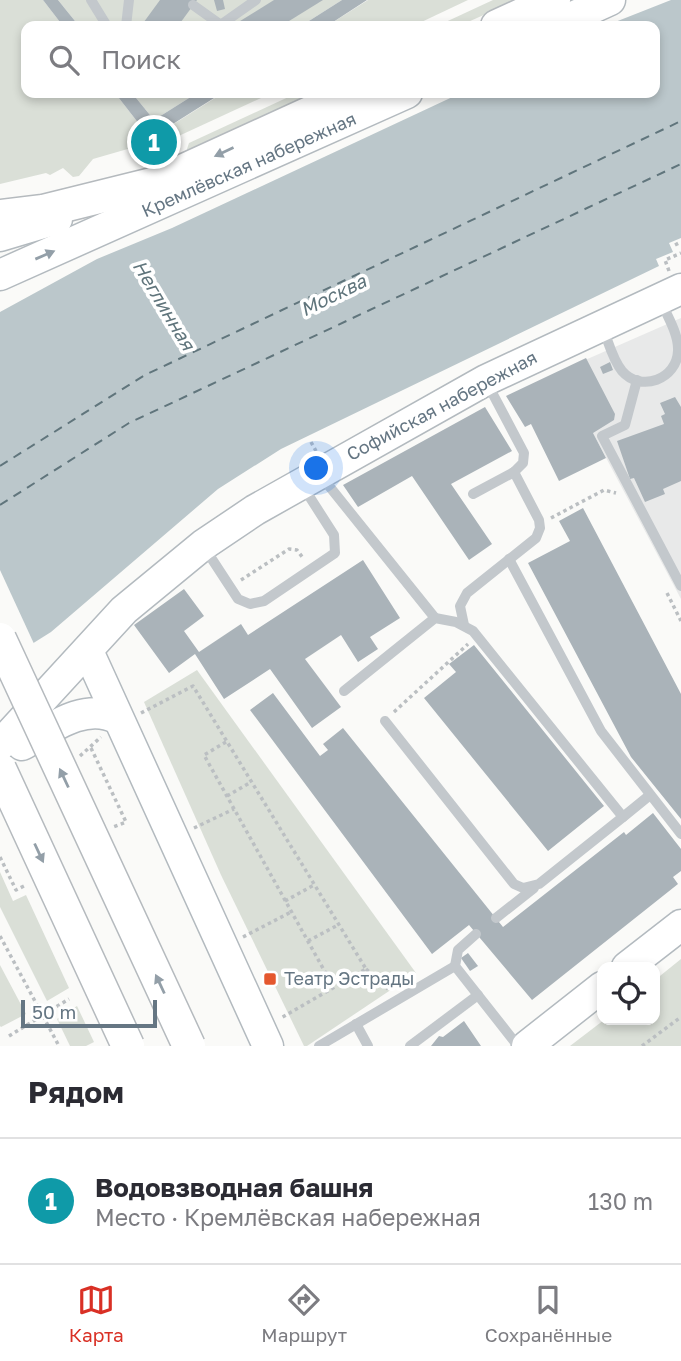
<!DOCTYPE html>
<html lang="ru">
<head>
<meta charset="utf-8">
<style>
	:root { --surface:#fff; --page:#f7f7f7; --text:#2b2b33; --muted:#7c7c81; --line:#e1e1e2; --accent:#d93025 }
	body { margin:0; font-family:"Golos Text",sans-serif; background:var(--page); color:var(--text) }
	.controls { position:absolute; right:21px; bottom:21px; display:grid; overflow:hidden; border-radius:14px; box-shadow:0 4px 10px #0003 }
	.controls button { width:63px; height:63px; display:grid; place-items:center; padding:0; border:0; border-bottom:2px solid var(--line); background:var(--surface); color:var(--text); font:35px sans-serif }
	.scale { position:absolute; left:21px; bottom:18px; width:136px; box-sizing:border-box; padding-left:7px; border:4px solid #657683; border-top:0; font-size:19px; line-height:24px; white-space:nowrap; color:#657683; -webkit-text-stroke:5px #fff; paint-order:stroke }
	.you { position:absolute; left:317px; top:469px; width:24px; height:24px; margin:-18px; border:5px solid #fff; border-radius:50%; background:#1a73e8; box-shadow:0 0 0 10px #1a73e833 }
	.badge { display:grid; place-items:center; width:46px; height:46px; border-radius:50%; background:var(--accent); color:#fff; font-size:23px; font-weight:700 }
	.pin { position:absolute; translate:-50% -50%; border:4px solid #fff; box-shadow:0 2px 7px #0006 }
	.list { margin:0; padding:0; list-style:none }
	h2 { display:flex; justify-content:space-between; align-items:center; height:91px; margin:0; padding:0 28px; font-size:30px }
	h2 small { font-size:23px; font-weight:400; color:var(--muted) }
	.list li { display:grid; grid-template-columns:46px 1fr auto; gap:21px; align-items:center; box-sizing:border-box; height:126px; padding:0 28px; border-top:2px solid var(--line) }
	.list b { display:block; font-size:26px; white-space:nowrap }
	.list p { margin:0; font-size:23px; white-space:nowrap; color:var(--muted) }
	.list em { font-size:23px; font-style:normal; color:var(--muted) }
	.icon { flex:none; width:38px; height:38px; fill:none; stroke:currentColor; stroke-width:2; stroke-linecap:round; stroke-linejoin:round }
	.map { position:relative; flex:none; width:681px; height:1046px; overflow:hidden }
	.search { position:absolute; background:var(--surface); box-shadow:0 4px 10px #0003; left:21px; right:21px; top:21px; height:77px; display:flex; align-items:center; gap:18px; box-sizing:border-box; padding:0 24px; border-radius:14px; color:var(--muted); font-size:26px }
	.sheet { height:217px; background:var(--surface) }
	nav { display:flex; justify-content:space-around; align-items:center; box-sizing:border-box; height:98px; border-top:2px solid var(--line); background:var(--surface); font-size:19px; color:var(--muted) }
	nav a { display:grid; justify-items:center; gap:4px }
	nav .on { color:var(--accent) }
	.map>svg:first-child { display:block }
	.built { fill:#e8e9e9 }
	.green { fill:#dadfd7 }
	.water { fill:#bbc7cb }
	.pier { fill:#fafaf8 }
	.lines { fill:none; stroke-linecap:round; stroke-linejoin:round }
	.ferry { stroke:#60757c; stroke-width:2; stroke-dasharray:9 7; stroke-linecap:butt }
	.building { fill:#aab3b9 }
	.secondary-casing { stroke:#b3babf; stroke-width:33 }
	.primary-casing { stroke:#b5babe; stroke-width:35 }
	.path { stroke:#bbbfc2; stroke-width:3.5; stroke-dasharray:3.5 3.5; stroke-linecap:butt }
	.lane { stroke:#c3c8cc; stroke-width:10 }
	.secondary { stroke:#fff; stroke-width:30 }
	.primary { stroke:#fff; stroke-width:32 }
	.primary-bridge-casing { stroke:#b5babe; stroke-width:35; stroke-linecap:butt }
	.primary-bridge { stroke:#fff; stroke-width:32 }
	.oneway { fill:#939fa8 }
	.poi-dot { fill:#e4572e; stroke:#fff; stroke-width:2.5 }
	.labels { text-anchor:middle; stroke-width:7; stroke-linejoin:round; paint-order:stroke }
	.street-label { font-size:18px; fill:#657683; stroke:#fff }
	.poi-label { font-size:18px; fill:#657683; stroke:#fff; text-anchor:start }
	.water-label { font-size:19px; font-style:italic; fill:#60757c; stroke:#fff }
</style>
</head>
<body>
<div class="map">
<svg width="681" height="1046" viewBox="0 0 681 1046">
	<rect width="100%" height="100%" fill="#fafaf8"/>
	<!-- built -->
	<polygon class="built" points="681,318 681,599 560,371"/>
	<!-- green -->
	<g class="green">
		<polygon points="0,0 43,0 63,26 26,26 26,93 115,93 143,129 137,138 138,146 93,159 79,176 73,177 63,168 50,175 46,173 0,184"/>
		<polygon points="58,0 342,0 301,26 79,26"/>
		<polygon points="368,0 468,0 413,26 327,26"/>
		<polygon points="493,0 517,0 459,26 437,26"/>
		<polygon points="132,93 197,93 154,120"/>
		<polygon points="223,93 272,93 170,140 164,130"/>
		<polygon points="297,93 315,93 188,151 187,149 189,143"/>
		<polygon points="197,670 416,973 307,1046 304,1046 221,875 144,702"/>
		<polygon points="0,872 13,901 26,895 69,988 47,1001 0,907"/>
		<polygon points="681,959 681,1046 570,1046 604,1020 655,1020 655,980"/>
		<polygon points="0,965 26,1014 1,1027 0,1026"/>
		<polygon points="77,1006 94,1042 86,1046 70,1046 57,1019"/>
	</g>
	<!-- water -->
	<polygon class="water" points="671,0 681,0 681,238 669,243 673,252 656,259 659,266 281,449 218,489 51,632 0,664 0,312 97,259 172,228 461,93 655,93 655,26 605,26"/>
	<!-- pier -->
	<polygon class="pier" points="0,570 35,646 0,667"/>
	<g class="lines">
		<!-- ferry -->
		<g class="ferry">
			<polyline points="0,466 145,375 681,121"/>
			<polyline points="0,505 129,423 681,164"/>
		</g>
	</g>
	<!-- building -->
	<g class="building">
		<polygon points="43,0 58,0 79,26 63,26"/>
		<polygon points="160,0 197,0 178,26 141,26"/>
		<polygon points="214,0 223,0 225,9 217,11"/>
		<polygon points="274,0 323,0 281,26 232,26"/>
		<polygon points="342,0 367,0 327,26 301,26"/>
		<polygon points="115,93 132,93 154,120 197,93 222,93 165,129 170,136 170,146 165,155 156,159 146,158 139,151 137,138 143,129"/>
		<polygon points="586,358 615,414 614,420 593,433 606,458 559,481 531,424 525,427 506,396"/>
		<polygon points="610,362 613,370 603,374 600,367"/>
		<polygon points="675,397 681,407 681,481 663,489 665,494 645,502 634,478 630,479 617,441 664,424 661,416 665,414 660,403"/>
		<polygon points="485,407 512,451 451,484 492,544 469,560 412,476 358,507 343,485"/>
		<polygon points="583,508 681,694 681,819 631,757 528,563 570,541 559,521"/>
		<polygon points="363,560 400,618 370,637 378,649 358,662 341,635 305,659 341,707 312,728 270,669 224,699 195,654 169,673 134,625 184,589 204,616 184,631 199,652 241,624 248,635"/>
		<polygon points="474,645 604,806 548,851 424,698 456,672 449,664"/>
		<polygon points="273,693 320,756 328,750 323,744 343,728 503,927 624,832 626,835 653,813 681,849 681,871 673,877 678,884 532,1000 469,925 432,954 250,710"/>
		<polygon points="468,953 478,966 470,971 461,958"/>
		<polygon points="464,1021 481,1046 431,1046 439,1036 443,1037"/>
	</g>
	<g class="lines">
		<defs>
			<g id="secondary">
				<polyline points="553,26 610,0"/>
				<polyline points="0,236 57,219"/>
				<polyline points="0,275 407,93"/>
				<polyline points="88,651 268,1046"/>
				<polyline points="0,745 124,610 203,545 255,510 486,380 681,289"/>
				<path d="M22 745C50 729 85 701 118 719"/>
				<polyline points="627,967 681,925"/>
				<polyline points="527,1046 602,987"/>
			</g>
			<g id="primary">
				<polyline points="497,26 554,0"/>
				<polyline points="0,216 43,211 156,183 353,93"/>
			</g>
		</defs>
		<!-- secondary casing -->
		<use href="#secondary" class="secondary-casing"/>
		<!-- primary casing -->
		<use href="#primary" class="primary-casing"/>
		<!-- path -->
		<g class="path">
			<polyline points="675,245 681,242"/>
			<polyline points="669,271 665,260 681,253"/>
			<polyline points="311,442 316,451"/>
			<polyline points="551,518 604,490 616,493"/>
			<polyline points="241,580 289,549 297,550 303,558"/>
			<polyline points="667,593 681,621"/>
			<polyline points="394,712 468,644"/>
			<polyline points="141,713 193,686 366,969 281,1018"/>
			<polyline points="226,742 204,755 334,988"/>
			<polyline points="91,748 126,822 113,827"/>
			<polyline points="80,756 101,737"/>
			<polyline points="227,796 251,782"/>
			<polyline points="194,828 234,809"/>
			<polyline points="0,857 16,890 26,885"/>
			<polyline points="285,901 314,885"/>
			<polyline points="0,936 59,1046"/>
			<polyline points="243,937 291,912"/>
			<polyline points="308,941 338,925"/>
			<polyline points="366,969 388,989"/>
			<polyline points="9,1036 69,999"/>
			<polyline points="642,1046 681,1017"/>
		</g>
		<!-- lane -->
		<g class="lane">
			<polyline points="91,0 107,26"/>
			<polyline points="193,5 221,25"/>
			<polyline points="126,26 129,0"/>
			<polyline points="219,26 256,0"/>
			<path d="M602 326C608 340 612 359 622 371 641 393 677 379 678 351 679 335 667 315 660 300"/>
			<polyline points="637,380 625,425 602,436 681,586"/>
			<polyline points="321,476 435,618"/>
			<polyline points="473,494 514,472"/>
			<polyline points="204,547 238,599 250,604 264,601 335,553 334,535 302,485"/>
			<polyline points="509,559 601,731 681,834"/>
			<polyline points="464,625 460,606 467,593 536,538 540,528 539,520 514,472 523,463 524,453 487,383"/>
			<polyline points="344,691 435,618 456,622 473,631 623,817 539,884 523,888 514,884 385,721"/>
			<polyline points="623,817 650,795"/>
			<polyline points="496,918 534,888"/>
			<polyline points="476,934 458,950 455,966 518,1046"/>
			<polyline points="356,1024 368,1046"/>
			<polyline points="319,1046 455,966"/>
			<polyline points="410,1046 478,995"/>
		</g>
		<!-- secondary -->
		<use href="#secondary" class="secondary"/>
		<!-- primary -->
		<use href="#primary" class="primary"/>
		<defs>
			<g id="primary-bridge">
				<polyline points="0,639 189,1046"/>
				<polyline points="0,769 128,1046"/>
			</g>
		</defs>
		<!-- primary-bridge casing -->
		<use href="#primary-bridge" class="primary-bridge-casing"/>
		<!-- primary-bridge -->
		<use href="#primary-bridge" class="primary-bridge"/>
	</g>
	<!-- one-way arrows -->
	<defs><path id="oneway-solid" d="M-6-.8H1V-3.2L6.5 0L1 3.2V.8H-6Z" transform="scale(1.75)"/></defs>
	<g class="oneway">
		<use href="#oneway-solid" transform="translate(224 152) rotate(155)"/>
		<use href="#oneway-solid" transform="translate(45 255) rotate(-23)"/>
		<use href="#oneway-solid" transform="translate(64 778) rotate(-115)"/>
		<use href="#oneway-solid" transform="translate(39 853) rotate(65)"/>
		<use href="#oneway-solid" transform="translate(160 984) rotate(-115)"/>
	</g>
	<!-- markers -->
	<rect class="poi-dot" x="263" y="972" width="14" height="14" rx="3.5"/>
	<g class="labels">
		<!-- street labels -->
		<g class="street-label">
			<text transform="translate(249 165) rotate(-24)" y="6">Кремлёвская набережная</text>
			<text transform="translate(442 406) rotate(-28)" y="6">Софийская набережная</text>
		</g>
		<!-- poi labels -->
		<g class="poi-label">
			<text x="284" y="985">Театр Эстрады</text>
		</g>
		<!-- water labels -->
		<g class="water-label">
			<text transform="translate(333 295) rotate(-26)" y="7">Москва</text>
			<text transform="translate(164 305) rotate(59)" y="7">Неглинная</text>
		</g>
	</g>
</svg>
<div class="controls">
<button><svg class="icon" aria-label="locate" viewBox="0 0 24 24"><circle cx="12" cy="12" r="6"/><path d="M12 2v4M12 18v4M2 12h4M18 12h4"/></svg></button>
</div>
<div class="scale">50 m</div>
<div class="you"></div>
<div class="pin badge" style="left:154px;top:142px;background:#0f9aa8">1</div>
<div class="search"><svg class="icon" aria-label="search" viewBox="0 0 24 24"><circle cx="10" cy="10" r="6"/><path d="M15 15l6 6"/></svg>Поиск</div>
</div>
<section class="sheet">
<h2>Рядом<small></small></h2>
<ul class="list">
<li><span class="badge" style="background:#0f9aa8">1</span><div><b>Водовзводная башня</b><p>Место · Кремлёвская набережная</p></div><em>130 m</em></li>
</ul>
</section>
<nav>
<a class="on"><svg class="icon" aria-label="map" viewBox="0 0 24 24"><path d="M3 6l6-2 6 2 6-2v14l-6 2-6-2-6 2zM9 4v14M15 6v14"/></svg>Карта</a>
<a><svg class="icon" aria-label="directions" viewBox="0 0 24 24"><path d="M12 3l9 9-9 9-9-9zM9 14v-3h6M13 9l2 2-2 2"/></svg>Маршрут</a>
<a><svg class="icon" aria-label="saved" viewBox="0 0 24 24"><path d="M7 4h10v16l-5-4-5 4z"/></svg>Сохранённые</a>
</nav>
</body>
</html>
